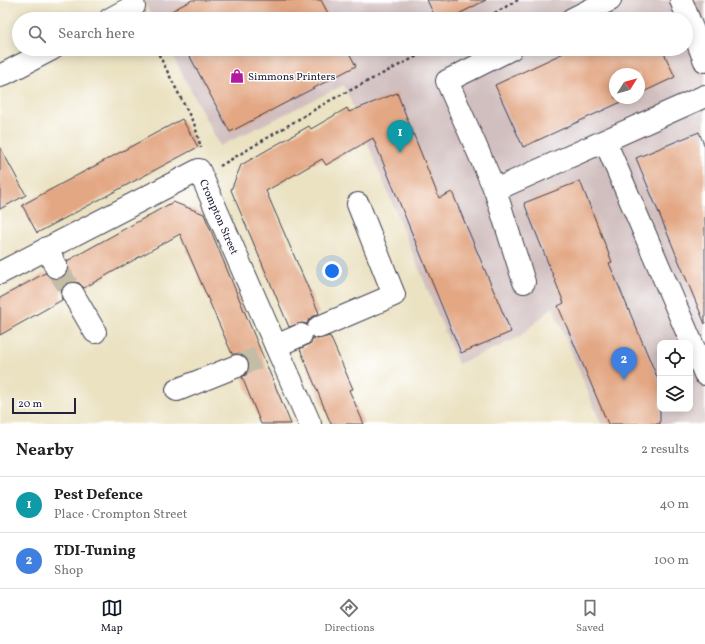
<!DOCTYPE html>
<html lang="en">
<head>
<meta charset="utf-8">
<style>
	:root { --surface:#fff; --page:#f6f6f6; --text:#222; --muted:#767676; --line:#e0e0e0; --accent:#111827 }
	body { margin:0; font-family:Vollkorn,serif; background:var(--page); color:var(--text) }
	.controls { position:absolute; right:12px; bottom:12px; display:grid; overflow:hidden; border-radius:8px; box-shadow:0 2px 10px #0003 }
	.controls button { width:36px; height:36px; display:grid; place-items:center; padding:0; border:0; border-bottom:1px solid var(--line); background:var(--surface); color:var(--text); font:20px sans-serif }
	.compass { position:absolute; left:609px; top:68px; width:36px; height:36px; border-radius:50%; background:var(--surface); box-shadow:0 2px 10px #0003; rotate:53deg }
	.scale { position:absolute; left:12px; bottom:10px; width:64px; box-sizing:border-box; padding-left:4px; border:2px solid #22223b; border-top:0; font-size:11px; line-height:14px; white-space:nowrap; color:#22223b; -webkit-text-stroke:3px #fff; paint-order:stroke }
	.you { position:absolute; left:332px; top:271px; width:14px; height:14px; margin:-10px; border:3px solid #fff; border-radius:50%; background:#1a73e8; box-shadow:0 0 0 6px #1a73e833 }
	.badge { display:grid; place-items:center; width:26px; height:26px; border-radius:50%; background:var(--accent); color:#fff; font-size:13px; font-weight:700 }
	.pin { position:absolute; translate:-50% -33px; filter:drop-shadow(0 1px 2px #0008) }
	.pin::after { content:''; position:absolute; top:21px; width:14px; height:12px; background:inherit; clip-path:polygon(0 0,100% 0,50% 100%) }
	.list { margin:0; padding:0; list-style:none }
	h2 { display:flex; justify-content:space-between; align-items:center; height:52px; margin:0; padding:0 16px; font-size:17px }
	h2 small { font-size:13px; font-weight:400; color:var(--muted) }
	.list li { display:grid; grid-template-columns:26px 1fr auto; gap:12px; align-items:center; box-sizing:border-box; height:56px; padding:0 16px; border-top:1px solid var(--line) }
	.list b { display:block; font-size:15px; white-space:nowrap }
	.list p { margin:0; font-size:13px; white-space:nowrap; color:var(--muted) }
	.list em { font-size:13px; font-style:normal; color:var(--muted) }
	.icon { flex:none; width:22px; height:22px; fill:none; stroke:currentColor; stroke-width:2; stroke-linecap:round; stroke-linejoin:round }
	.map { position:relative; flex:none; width:705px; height:424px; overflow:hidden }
	.search { position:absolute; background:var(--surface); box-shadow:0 2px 10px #0003; left:12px; right:12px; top:12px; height:44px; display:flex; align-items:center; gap:10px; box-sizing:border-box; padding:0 14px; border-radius:22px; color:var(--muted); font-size:15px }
	.sheet { height:164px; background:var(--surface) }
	nav { display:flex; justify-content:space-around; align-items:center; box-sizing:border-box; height:56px; border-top:1px solid var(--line); background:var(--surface); font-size:11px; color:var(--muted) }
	nav a { display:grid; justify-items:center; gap:2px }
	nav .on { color:var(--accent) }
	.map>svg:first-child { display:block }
	.industrial { fill:#d1bfbf; fill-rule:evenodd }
	.building { fill:#e3a784 }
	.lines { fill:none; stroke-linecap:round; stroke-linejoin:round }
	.minor-tunnel { stroke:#c3bca7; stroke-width:22; stroke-dasharray:22 11; stroke-linecap:butt }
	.minor-casing { stroke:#403f4f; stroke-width:24 }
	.path { stroke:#403f4f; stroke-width:2.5; stroke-dasharray:3 3; stroke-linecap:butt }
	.minor { stroke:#fff; stroke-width:22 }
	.labels { text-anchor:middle; stroke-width:3; stroke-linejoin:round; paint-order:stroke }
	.poi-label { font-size:11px; fill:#22223b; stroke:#fff; text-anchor:start }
	.street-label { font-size:11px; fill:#22223b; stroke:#fff }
</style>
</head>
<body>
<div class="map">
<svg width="705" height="424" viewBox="0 0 705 424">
	<rect width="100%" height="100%" fill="#fff"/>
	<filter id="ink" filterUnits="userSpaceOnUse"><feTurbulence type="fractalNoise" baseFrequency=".025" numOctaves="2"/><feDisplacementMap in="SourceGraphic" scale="8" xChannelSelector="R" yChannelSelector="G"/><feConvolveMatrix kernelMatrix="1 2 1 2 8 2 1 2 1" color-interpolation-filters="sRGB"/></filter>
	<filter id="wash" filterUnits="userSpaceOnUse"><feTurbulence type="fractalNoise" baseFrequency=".012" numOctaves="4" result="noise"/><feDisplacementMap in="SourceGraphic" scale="16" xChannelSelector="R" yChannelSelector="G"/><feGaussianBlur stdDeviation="0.9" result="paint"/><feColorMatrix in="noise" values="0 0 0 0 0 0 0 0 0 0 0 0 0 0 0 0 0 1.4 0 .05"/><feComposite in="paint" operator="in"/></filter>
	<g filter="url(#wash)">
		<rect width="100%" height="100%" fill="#ebe2c2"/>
		<!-- industrial -->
		<path class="industrial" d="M143 0H705V424H601L553 307 518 338 458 364 344 85 220 146 169 49H686V19H153ZM615 74H639V98H615ZM660 343H690V409H660Z"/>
		<g id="blocks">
			<!-- building -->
			<g class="building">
				<polygon points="192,0 321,0 331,19 171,19 168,13"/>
				<polygon points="427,0 486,0 449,19 436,19"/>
				<polygon points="186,49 347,49 356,66 230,132"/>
				<polygon points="572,49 662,49 675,77 639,94 639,74 615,74 615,98 630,98 523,147 495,85"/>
				<polygon points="397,93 439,198 452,192 511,332 461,353 373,138 326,165 322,159 266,191 319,313 309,319 307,324 302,323 289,327 231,190 241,165 309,126 311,129 347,108 349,112"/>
				<polygon points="182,119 198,147 37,233 22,205"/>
				<polygon points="699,132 705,147 705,324 636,158"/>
				<polygon points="0,147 26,195 0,209"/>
				<polygon points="580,181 612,262 609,263 660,384 660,424 608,424 558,306 564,303 524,203"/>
				<polygon points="173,202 204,214 291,424 261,424 242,377 247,374 249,368 248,361 245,356 239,354 232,354 180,234 84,288 79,283 73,282 67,283 62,288 61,294 62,300 0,335 0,298 45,273 55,279 62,278 66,274 68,268 67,261"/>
				<polygon points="330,336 353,389 349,390 364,424 331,424 300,349 311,343 313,338 318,339"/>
			</g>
		</g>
	</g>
	<g filter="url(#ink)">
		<use href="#blocks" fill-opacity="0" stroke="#403f4f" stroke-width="1"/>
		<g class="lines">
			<!-- minor-tunnel -->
			<g class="minor-tunnel">
				<polyline points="56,267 73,294"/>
				<polyline points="237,366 263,356"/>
			</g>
			<defs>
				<g id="minor">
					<polyline points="681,0 705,61"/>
					<polyline points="110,19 134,6"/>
					<polyline points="572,19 610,0"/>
					<polyline points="511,49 447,81 495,190 705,96"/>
					<polyline points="0,76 52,49"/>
					<polyline points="605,141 705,374"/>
					<polyline points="495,190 524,282"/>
					<polyline points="47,248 56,267"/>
					<path id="s1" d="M0 273 199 170 310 424"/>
					<polyline points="73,294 95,332"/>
					<polyline points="319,327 394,295 358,204"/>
					<polyline points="276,346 301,335"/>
					<polyline points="177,390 237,366"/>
				</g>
			</defs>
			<!-- minor casing -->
			<use href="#minor" class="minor-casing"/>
			<!-- path -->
			<g class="path">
				<polyline points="484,19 518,0"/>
				<polyline points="156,49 195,126 201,148"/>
				<polyline points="220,166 329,101 431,49"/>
			</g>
			<!-- minor -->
			<use href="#minor" class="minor"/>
		</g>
	</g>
	<!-- icons -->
	<defs>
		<symbol id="shop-bare" viewBox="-9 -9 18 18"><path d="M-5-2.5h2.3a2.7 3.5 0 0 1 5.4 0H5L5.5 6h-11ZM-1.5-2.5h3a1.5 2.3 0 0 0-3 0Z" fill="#b5179e" stroke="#fff" stroke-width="2.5" paint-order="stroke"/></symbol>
	</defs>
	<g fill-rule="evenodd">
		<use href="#shop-bare" x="227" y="66" width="20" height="20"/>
	</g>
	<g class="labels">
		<!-- poi labels -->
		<g class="poi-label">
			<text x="248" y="80">Simmons Printers</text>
		</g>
		<!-- street labels -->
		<g class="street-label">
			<text dy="4" stroke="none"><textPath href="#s1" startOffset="275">Crompton Street</textPath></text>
		</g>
	</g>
</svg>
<div class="controls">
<button><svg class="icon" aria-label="locate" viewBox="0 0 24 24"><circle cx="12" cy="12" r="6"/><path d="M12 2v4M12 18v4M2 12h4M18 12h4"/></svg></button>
<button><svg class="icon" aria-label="layers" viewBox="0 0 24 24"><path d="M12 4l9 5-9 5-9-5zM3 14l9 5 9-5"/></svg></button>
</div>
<svg class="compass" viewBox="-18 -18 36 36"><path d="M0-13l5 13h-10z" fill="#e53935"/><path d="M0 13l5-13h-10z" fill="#767676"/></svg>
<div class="scale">20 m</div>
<div class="you"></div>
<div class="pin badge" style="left:400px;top:153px;background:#0f9aa8">1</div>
<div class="pin badge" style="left:624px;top:380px;background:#3f7fe0">2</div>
<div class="search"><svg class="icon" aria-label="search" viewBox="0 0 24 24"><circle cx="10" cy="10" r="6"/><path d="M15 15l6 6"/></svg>Search here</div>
</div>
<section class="sheet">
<h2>Nearby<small>2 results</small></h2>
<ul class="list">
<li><span class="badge" style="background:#0f9aa8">1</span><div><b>Pest Defence</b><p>Place · Crompton Street</p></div><em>40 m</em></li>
<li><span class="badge" style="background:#3f7fe0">2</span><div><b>TDI-Tuning</b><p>Shop</p></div><em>100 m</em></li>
</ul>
</section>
<nav>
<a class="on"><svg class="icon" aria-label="map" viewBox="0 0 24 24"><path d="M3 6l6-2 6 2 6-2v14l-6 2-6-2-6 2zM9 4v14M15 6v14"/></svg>Map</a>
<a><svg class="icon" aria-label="directions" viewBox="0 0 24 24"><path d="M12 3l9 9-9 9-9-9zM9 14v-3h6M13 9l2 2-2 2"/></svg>Directions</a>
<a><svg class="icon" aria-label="saved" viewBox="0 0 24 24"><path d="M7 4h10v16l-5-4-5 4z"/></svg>Saved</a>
</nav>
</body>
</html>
